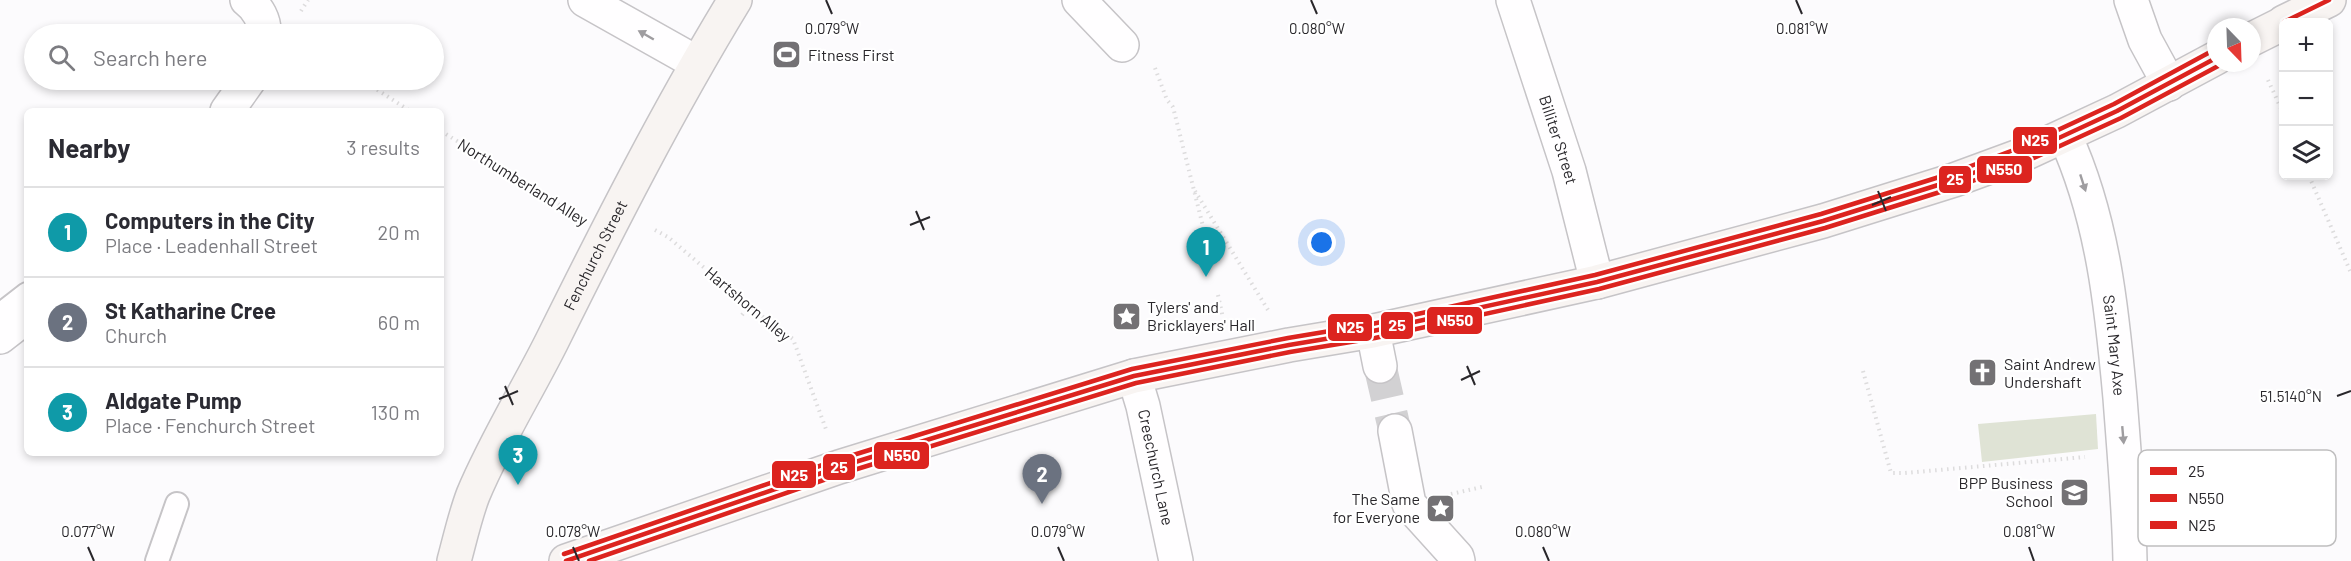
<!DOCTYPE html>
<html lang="en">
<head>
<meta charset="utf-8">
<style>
	:root { --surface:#fff; --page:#f7f7f7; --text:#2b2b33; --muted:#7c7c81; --line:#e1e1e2; --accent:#2563eb }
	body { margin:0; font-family:Barlow,sans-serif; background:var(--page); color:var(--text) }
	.controls { position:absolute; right:18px; top:18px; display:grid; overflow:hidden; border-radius:9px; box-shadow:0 3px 9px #0003 }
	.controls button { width:54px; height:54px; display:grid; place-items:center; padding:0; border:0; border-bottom:2px solid var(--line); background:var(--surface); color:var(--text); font:30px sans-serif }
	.compass { position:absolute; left:2207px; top:18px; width:54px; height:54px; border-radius:50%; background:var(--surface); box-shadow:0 3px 9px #0003; rotate:157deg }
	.you { position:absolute; left:1322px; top:243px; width:21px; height:21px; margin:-15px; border:4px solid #fff; border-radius:50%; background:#1a73e8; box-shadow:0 0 0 9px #1a73e833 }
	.badge { display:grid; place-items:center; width:39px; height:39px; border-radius:50%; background:var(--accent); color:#fff; font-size:20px; font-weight:700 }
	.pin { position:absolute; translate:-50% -50px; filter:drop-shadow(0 2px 3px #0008) }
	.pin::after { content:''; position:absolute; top:32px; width:21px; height:18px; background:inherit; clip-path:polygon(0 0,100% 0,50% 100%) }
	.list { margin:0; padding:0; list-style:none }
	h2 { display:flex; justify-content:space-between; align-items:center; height:78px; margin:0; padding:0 24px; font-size:26px }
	h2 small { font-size:20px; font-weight:400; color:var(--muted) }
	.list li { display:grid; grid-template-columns:39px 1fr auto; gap:18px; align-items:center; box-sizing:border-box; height:90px; padding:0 24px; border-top:2px solid var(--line) }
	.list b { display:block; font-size:22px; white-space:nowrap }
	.list p { margin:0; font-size:20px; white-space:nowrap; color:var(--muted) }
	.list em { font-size:20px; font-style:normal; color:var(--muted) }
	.icon { flex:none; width:33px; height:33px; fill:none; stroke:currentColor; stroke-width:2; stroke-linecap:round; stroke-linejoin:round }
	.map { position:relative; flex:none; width:2351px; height:561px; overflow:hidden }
	.search { position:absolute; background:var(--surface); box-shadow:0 3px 9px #0003; left:24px; top:24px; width:420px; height:66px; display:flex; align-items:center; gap:15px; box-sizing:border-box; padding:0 21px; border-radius:33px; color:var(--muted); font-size:22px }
	.panel { position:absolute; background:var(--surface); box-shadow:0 3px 9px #0003; left:24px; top:108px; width:420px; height:348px; border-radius:9px }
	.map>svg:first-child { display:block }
	.green { fill:#dfe3d5 }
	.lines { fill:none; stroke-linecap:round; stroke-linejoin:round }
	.street-tunnel { stroke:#d2d1d3; stroke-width:33; stroke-dasharray:33 16; stroke-linecap:butt }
	.lane-casing { stroke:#c6c4c7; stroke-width:26 }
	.street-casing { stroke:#c6c4c7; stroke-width:36 }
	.secondary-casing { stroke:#c6c4c7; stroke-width:36 }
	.path { stroke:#dddcdd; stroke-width:4; stroke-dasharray:1.5 4.5; stroke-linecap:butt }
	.lane { stroke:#fffeff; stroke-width:22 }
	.street { stroke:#fffeff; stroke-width:33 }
	.secondary { stroke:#f8f4f2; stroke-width:33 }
	.bus-1-casing { stroke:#fff; stroke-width:9 }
	.bus-2-casing { stroke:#fff; stroke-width:9 }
	.bus-3-casing { stroke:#fff; stroke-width:9 }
	.bus-1 { stroke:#dc241f; stroke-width:4.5 }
	.bus-2 { stroke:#dc241f; stroke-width:4.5 }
	.bus-3 { stroke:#dc241f; stroke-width:4.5 }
	.oneway { fill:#9f9da0 }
	.ticks { fill:none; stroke:#29272b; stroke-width:2 }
	.labels { text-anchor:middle; stroke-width:4.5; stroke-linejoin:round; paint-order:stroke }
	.poi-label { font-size:16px; fill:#29272b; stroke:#fff; text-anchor:start }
	.street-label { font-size:16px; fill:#29272b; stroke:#fff }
	.key { fill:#fff; stroke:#bfbebf; stroke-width:1.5 }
	.key-label { font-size:16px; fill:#29272b }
	.ticks-label { font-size:15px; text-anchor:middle; fill:#29272b; stroke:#fff; stroke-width:4.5; stroke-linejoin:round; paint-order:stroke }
	.line-badge { stroke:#fff; stroke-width:2 }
	.badge-label { font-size:16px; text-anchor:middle; font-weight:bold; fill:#fff }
</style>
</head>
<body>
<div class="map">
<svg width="2351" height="561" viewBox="0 0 2351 561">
	<rect width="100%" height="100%" fill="#fcfbfd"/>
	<!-- green -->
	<polygon class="green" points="2096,414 2098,449 1982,462 1978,424"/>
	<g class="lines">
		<!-- street-tunnel -->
		<polyline class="street-tunnel" points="1380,366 1395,431"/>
		<defs>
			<g id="lane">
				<polyline points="0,315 27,294"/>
				<polyline points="157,561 177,504"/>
			</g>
			<g id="street">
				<path d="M247 0C258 8 265 21 264 34"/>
				<polyline points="585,0 697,63"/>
				<polyline points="1079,0 1122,45"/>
				<path id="s1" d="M1513 0 1569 171 1597 282"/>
				<polyline points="2131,0 2145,40 2169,84"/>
				<polyline points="227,111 249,80"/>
				<path id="s2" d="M2065 136C2103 219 2112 309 2120 398 2124 452 2129 506 2130 561"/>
				<polyline points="1373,331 1380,366"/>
				<polyline points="0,337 27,316"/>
				<path id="s3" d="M1134 376 1143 406 1176 561"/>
				<polyline points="1395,431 1409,504 1457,557 1458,561"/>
			</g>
			<g id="secondary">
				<polyline points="2284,22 2329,0"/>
				<polyline points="2252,39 2284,23"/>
				<path id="s4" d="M454 561C460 539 465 516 473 495 495 442 526 393 552 341 609 226 668 110 735 0"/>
				<polyline points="566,561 839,467 1134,376 1289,345 1373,331 1597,282 1823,221 1954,180 2022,155 2117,111 2216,58"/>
			</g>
		</defs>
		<!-- lane casing -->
		<use href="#lane" class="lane-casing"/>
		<!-- street casing -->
		<use href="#street" class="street-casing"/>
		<!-- secondary casing -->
		<use href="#secondary" class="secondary-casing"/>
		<!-- path -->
		<g class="path">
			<polyline points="301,11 308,0"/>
			<polyline points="303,27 315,34"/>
			<polyline points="1155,68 1167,100 1173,107 1212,262"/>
			<polyline points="362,80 410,111"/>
			<polyline points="2268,80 2284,115"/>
			<polyline points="441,131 574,214"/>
			<polyline points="2309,176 2351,273"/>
			<polyline points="1195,191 1268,310"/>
			<polyline points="655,230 668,237 755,311 793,339 827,432"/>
			<polyline points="1218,295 1223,318"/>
			<polyline points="742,315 749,306"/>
			<polyline points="1863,371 1891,473 1905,473 2085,457"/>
			<polyline points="1451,494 1482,487"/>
		</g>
		<!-- lane -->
		<use href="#lane" class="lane"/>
		<!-- street -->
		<use href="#street" class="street"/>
		<!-- secondary -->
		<use href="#secondary" class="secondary"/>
		<defs>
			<g id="bus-1">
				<polyline points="2284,22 2329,0"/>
				<polyline points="566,561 839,467 1134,376 1289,345 1373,331 1597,282 1823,221 1954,180 2022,155 2117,111 2216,58"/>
			</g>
			<polyline id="bus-2" points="589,561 841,474 1136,383 1290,352 1375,338 1599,289 1825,228 1956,187 2025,162 2121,118 2220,65"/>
			<polyline id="bus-3" points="564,554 837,460 1132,369 1288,338 1372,324 1595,275 1821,214 1952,173 2019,148 2114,104 2212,51"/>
		</defs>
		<!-- bus-1 casing -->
		<use href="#bus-1" class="bus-1-casing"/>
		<!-- bus-2 casing -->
		<use href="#bus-2" class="bus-2-casing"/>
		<!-- bus-3 casing -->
		<use href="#bus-3" class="bus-3-casing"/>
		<!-- bus-1 -->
		<use href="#bus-1" class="bus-1"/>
		<!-- bus-2 -->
		<use href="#bus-2" class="bus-2"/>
		<!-- bus-3 -->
		<use href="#bus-3" class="bus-3"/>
	</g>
	<!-- one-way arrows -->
	<defs><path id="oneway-solid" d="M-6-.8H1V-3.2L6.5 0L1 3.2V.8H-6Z" transform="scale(1.5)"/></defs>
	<g class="oneway">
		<use href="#oneway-solid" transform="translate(646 35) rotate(-150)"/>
		<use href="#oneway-solid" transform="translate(2083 183) rotate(72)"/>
		<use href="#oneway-solid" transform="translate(2123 435) rotate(85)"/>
	</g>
	<!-- ticks -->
	<path class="ticks" d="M826 0 832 14M1311 0 1317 14M1796 0 1802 14M1878 191 1886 211M1872 205 1891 197M916 211 924 230M910 225 930 217M1467 366 1475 385M1461 380 1480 371M505 386 513 405M2337 396 2351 391M499 399 518 391M88 547 94 561M573 547 579 561M1058 547 1064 561M1543 547 1549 561M2029 547 2034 561"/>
	<!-- icons -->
	<defs>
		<symbol id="stadium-square" viewBox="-11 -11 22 22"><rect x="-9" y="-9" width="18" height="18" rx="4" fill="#737174" stroke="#fff"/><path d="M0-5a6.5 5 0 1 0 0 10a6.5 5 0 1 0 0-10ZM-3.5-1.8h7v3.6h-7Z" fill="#fff"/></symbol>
		<symbol id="sight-square" viewBox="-11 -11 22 22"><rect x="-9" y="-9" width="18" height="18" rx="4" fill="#737174" stroke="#fff"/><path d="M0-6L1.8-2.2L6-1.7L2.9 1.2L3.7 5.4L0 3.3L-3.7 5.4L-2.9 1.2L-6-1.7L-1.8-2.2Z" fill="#fff"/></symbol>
		<symbol id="church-square" viewBox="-11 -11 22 22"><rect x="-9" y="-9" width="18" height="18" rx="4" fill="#737174" stroke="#fff"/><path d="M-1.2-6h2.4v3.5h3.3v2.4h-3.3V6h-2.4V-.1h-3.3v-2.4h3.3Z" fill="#fff"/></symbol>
		<symbol id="university-square" viewBox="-11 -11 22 22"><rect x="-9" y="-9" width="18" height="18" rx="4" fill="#737174" stroke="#fff"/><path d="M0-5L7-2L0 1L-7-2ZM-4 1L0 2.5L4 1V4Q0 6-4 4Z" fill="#fff"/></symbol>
	</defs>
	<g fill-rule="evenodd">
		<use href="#stadium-square" x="770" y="38" width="33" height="33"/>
		<use href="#sight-square" x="1110" y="300" width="33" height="33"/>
		<use href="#church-square" x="1966" y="356" width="33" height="33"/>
		<use href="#university-square" x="2058" y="476" width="33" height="33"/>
		<use href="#sight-square" x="1424" y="492" width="33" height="33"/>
	</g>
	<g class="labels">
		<!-- poi labels -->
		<g class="poi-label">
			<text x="808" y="61">Fitness First</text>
			<text x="1147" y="313">Tylers' and<tspan x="1147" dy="18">Bricklayers' Hall</tspan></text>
			<text x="2004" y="370">Saint Andrew<tspan x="2004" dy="18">Undershaft</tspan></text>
			<text x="2053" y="489" text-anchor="end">BPP Business<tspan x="2053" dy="18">School</tspan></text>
			<text x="1420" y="505" text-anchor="end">The Same<tspan x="1420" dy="18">for Everyone</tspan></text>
		</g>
		<!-- street labels -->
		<g class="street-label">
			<text dy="6" stroke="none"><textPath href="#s1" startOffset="147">Billiter Street</textPath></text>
			<text transform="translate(523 182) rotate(32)" y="6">Northumberland Alley</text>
			<text dy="6" stroke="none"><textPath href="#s4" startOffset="338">Fenchurch Street</textPath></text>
			<text transform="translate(748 304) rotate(40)" y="6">Hartshorn Alley</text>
			<text dy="6" stroke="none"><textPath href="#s2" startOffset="216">Saint Mary Axe</textPath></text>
			<text dy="6" stroke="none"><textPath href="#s3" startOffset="94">Creechurch Lane</textPath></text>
		</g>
	</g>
	<!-- legend -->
	<rect x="2138" y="450" width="198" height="96" rx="9" class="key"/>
	<rect x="2150" y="467" width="27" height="8" fill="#dc241f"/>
	<rect x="2150" y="494" width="27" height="8" fill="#dc241f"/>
	<rect x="2150" y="521" width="27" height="8" fill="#dc241f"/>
	<g class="key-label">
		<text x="2188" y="477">25</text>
		<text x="2188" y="504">N550</text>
		<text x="2188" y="531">N25</text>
	</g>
	<g class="ticks-label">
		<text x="832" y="34">0.079°W</text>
		<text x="1802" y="34">0.081°W</text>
		<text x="1317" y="34">0.080°W</text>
		<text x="2291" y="402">51.5140°N</text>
		<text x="88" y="537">0.077°W</text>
		<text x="573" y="537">0.078°W</text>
		<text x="1058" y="537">0.079°W</text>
		<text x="1543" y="537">0.080°W</text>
		<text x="2029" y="537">0.081°W</text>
	</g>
	<g class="line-badge">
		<rect x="2012" y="126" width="46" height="29" rx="6" fill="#dc241f"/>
		<rect x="1976" y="155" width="57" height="29" rx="6" fill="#dc241f"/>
		<rect x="1938" y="165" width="34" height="29" rx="6" fill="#dc241f"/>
		<rect x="1426" y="306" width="57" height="29" rx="6" fill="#dc241f"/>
		<rect x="1380" y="311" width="34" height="29" rx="6" fill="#dc241f"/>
		<rect x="1327" y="313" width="46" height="29" rx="6" fill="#dc241f"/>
		<rect x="873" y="441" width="57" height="29" rx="6" fill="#dc241f"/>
		<rect x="822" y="453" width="34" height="28" rx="6" fill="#dc241f"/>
		<rect x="771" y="460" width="46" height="29" rx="6" fill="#dc241f"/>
	</g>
	<g class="badge-label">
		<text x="2035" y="146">N25</text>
		<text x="2004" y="175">N550</text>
		<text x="1955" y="185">25</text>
		<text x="1455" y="326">N550</text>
		<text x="1397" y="331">25</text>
		<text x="1350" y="333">N25</text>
		<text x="902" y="461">N550</text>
		<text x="839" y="473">25</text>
		<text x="794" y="481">N25</text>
	</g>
</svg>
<div class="controls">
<button>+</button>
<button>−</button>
<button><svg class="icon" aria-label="layers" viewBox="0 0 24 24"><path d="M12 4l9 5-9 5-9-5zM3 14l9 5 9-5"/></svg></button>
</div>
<svg class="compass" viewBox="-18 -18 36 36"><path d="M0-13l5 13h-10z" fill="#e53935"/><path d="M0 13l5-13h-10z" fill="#7c7c81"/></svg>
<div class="you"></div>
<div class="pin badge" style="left:1206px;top:277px;background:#0f9aa8">1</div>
<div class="pin badge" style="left:1042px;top:504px;background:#6b7280">2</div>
<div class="pin badge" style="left:518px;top:485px;background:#0f9aa8">3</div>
<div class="search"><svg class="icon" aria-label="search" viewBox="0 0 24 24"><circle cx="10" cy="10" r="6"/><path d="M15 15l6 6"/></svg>Search here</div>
<section class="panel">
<h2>Nearby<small>3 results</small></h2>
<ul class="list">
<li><span class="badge" style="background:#0f9aa8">1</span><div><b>Computers in the City</b><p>Place · Leadenhall Street</p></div><em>20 m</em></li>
<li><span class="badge" style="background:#6b7280">2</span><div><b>St Katharine Cree</b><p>Church</p></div><em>60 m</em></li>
<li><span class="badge" style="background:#0f9aa8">3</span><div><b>Aldgate Pump</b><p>Place · Fenchurch Street</p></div><em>130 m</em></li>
</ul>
</section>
</div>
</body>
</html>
